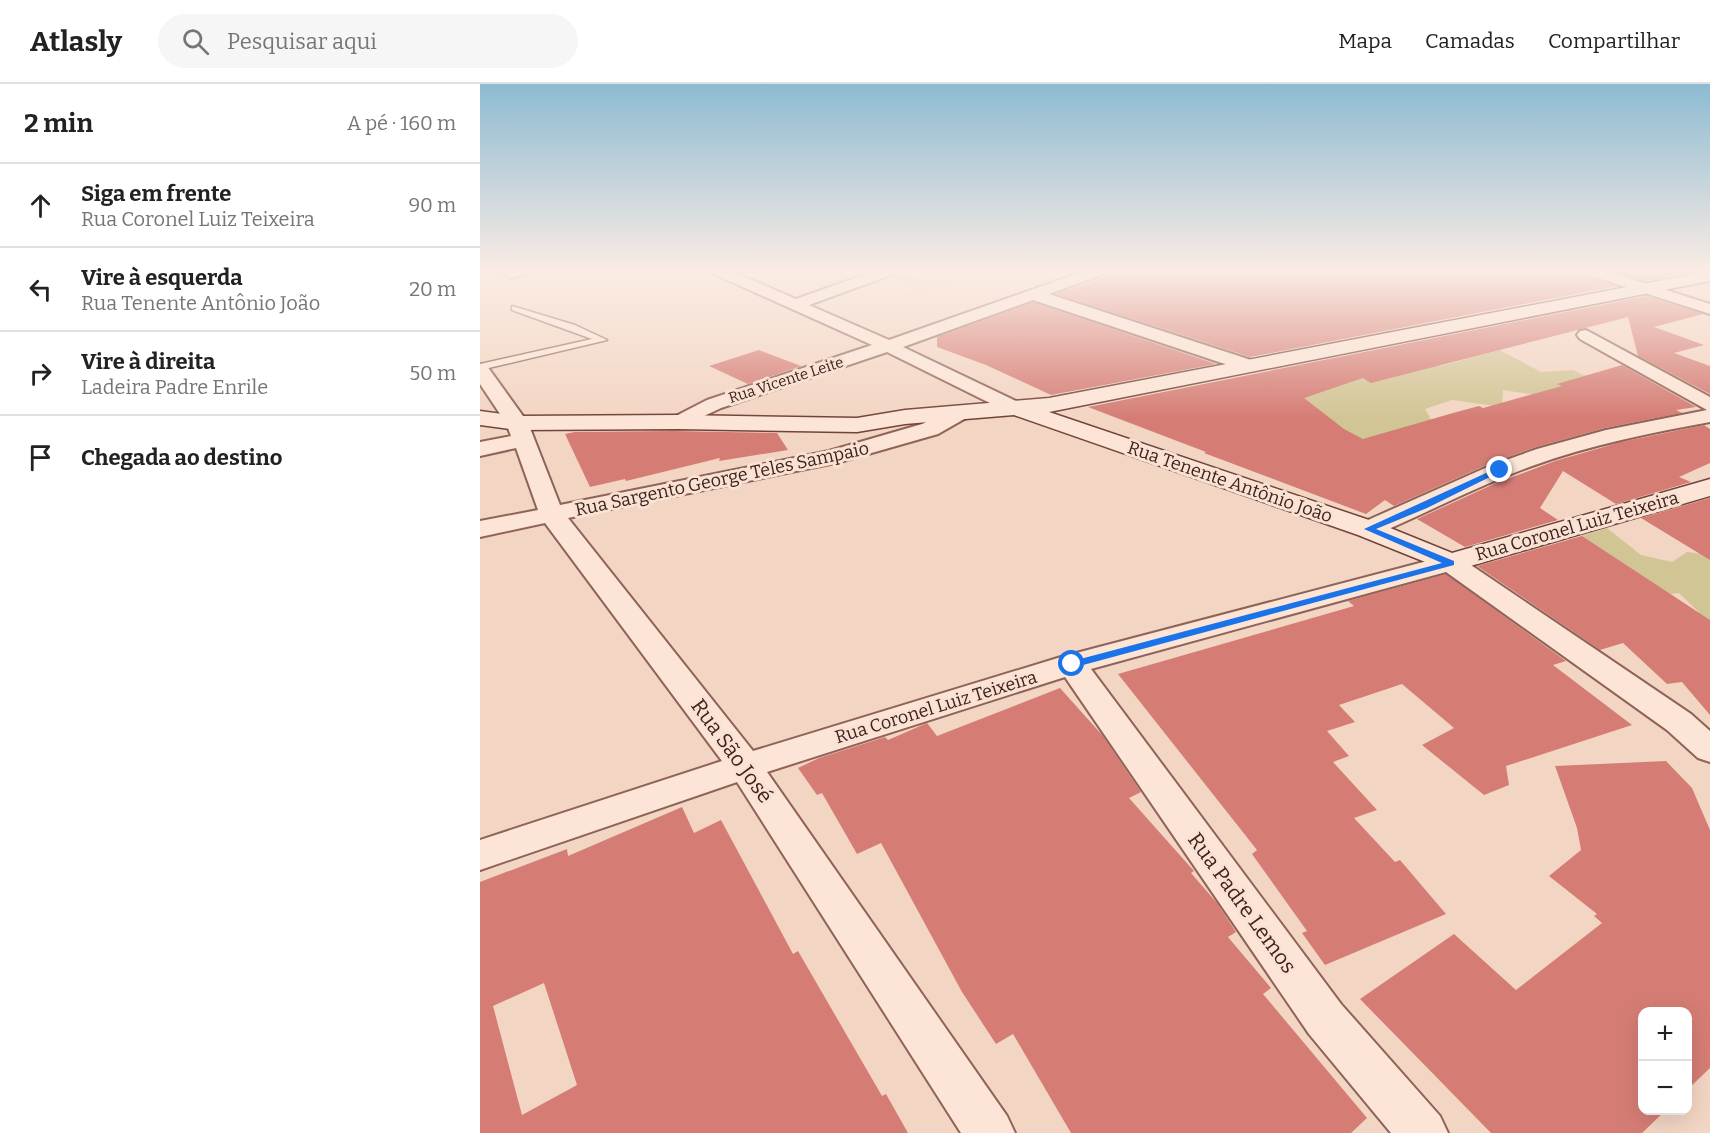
<!DOCTYPE html>
<html lang="pt">
<head>
<meta charset="utf-8">
<style>
	:root { --surface:#fff; --page:#f6f6f6; --text:#222; --muted:#767676; --line:#e0e0e0 }
	body { margin:0; font-family:Bitter,serif; background:var(--page); color:var(--text) }
	.controls { position:absolute; right:18px; bottom:18px; display:grid; overflow:hidden; border-radius:12px; box-shadow:0 6px 24px #0002 }
	.controls button { width:54px; height:54px; display:grid; place-items:center; padding:0; border:0; border-bottom:2px solid var(--line); background:var(--surface); color:var(--text); font:30px sans-serif }
	.stop { position:absolute; width:18px; height:18px; margin:-14px; border:4px solid #1a73e8; border-radius:50%; background:#fff }
	.stop.end { background:#1a73e8; border-color:#fff; box-shadow:0 2px 6px #0008 }
	.list { margin:0; padding:0; list-style:none }
	h2 { display:flex; justify-content:space-between; align-items:center; height:78px; margin:0; padding:0 24px; font-size:26px }
	h2 small { font-size:20px; font-weight:400; color:var(--muted) }
	.list li { display:grid; grid-template-columns:39px 1fr auto; gap:18px; align-items:center; box-sizing:border-box; height:84px; padding:0 24px; border-top:2px solid var(--line) }
	.list b { display:block; font-size:22px; white-space:nowrap }
	.list p { margin:0; font-size:20px; white-space:nowrap; color:var(--muted) }
	.list em { font-size:20px; font-style:normal; color:var(--muted) }
	.icon { flex:none; width:33px; height:33px; fill:none; stroke:currentColor; stroke-width:2; stroke-linecap:round; stroke-linejoin:round }
	.map { position:relative; flex:none; width:1230px; height:1049px; overflow:hidden }
	header { display:flex; align-items:center; gap:36px; box-sizing:border-box; height:84px; padding:0 30px; background:var(--surface); border-bottom:2px solid var(--line) }
	header strong { font-size:28px }
	nav { display:flex; gap:33px; margin-inline-start:auto; font-size:21px }
	.search { width:420px; height:54px; background:var(--page); display:flex; align-items:center; gap:15px; box-sizing:border-box; padding:0 21px; border-radius:33px; color:var(--muted); font-size:22px }
	main { display:flex }
	aside { flex:1; background:var(--surface) }
	.map>svg:first-child { display:block }
	.farmland { fill:#e9cdaf }
	.green { fill:#d2c595 }
	.building { fill:#d57d75; fill-rule:evenodd }
	.lines { fill:none; stroke-linecap:round; stroke-linejoin:round }
	.service-casing { stroke:#8f6357; stroke-width:3 }
	.minor-casing { stroke:#8f6357; stroke-width:4 }
	.secondary-casing { stroke:#71443a; stroke-width:3 }
	.service { fill:#fce5d7; fill-rule:evenodd }
	.minor { fill:#fce5d7; fill-rule:evenodd }
	.secondary { fill:#fce5d7; fill-rule:evenodd }
	.route { fill:#1a73e8 }
	.labels { text-anchor:middle; stroke-width:6; stroke-linejoin:round; paint-order:stroke }
	.far-street-label { font-size:15px; fill:#3d221d; stroke:#f9e2d3 }
	.street-label { font-size:18px; fill:#3d221d; stroke:#f9e2d3 }
	.near-street-label { font-size:21px; fill:#3d221d; stroke:#f9e2d3 }
</style>
</head>
<body>
<header>
<strong>Atlasly</strong>
<div class="search"><svg class="icon" aria-label="search" viewBox="0 0 24 24"><circle cx="10" cy="10" r="6"/><path d="M15 15l6 6"/></svg>Pesquisar aqui</div>
<nav><a>Mapa</a><a>Camadas</a><a>Compartilhar</a></nav>
</header>
<main>
<aside>
<h2>2 min<small>A pé · 160 m</small></h2>
<ul class="list">
<li><svg class="icon" aria-label="ahead" viewBox="0 0 24 24"><path d="M12 20V5M6 11l6-6 6 6"/></svg><div><b>Siga em frente</b><p>Rua Coronel Luiz Teixeira</p></div><em>90 m</em></li>
<li><svg class="icon" aria-label="left" viewBox="0 0 24 24"><path d="M17 20v-9H6M10 6l-5 5 5 5"/></svg><div><b>Vire à esquerda</b><p>Rua Tenente Antônio João</p></div><em>20 m</em></li>
<li><svg class="icon" aria-label="right" viewBox="0 0 24 24"><path d="M7 20v-9h11M14 6l5 5-5 5"/></svg><div><b>Vire à direita</b><p>Ladeira Padre Enrile</p></div><em>50 m</em></li>
<li><svg class="icon" aria-label="arrive" viewBox="0 0 24 24"><path d="M6 21V4h12l-3 4 3 4H6"/></svg><div><b>Chegada ao destino</b></div></li>
</ul>
</aside>
<div class="map">
<svg width="1230" height="1049" viewBox="0 0 1230 1049">
	<rect width="100%" height="100%" fill="#f3d5c3"/>
	<!-- farmland -->
	<polygon class="farmland" points="415,191 451,198 474,196 470,201 453,201 451,206 441,210 424,210 439,201 409,194"/>
	<!-- green -->
	<g class="green">
		<polygon points="1020,266 1061,288 1093,286 1130,303 1087,316 1023,306 1022,323 972,316 945,325 953,339 876,382 799,336 833,305 939,275 961,282"/>
		<polygon points="1127,444 1161,471 1192,478 1207,468 1230,471 1230,539 1199,509 1170,513 1063,464"/>
	</g>
	<!-- building -->
	<g class="building">
		<polygon points="644,187 1101,187 1105,192 1137,202 770,273 576,210"/>
		<polygon points="1133,187 1220,187 1165,197"/>
		<polygon points="1166,212 1223,230 1174,243 1224,261 1194,269 1230,282 1230,310 1158,272 1148,233 891,299 883,294 824,314 864,345 883,355 973,329 999,322 1003,324 1082,302 1077,300 1142,281 1216,323 1196,326 1202,329 1125,344 1056,363 1011,379 914,422 905,416 886,430 724,369 726,368 608,323"/>
		<polygon points="553,218 736,280 571,311 506,281 457,263 457,253"/>
		<polygon points="279,266 321,282 268,300 229,282"/>
		<polygon points="1224,341 1230,345 1230,379 1199,393 1211,398 1136,420 1083,387 1060,424 1078,436 985,463 937,435 1014,400 1075,377 1141,358"/>
		<polygon points="193,347 297,349 308,366 239,377 240,374 146,397 145,395 110,403 85,350 95,348"/>
		<polygon points="1230,414 1230,476 1161,434"/>
		<polygon points="1102,452 1230,536 1230,631 1202,598 1187,600 1143,559 1120,566 997,482"/>
		<polygon points="966,490 1086,577 1073,581 1152,641 1026,682 1029,701 1004,711 942,661 974,644 922,600 859,621 875,638 847,647 869,672 853,678 897,726 874,734 915,778 920,776 966,830 845,881 822,849 827,847 772,770 777,766 638,590 874,522 868,517"/>
		<polygon points="580,604 623,652 661,708 649,714 714,787 711,789 737,819 756,848 748,853 791,904 783,910 887,1034 871,1049 591,1049 533,950 516,960 482,908 401,759 377,770 342,709 337,711 318,684 339,674 405,653 408,656 447,639 457,652"/>
		<polygon points="1186,677 1212,704 1230,746 1230,984 1208,1005 1208,927 1162,927 1162,1026 1186,1026 1162,1049 1011,1049 880,915 974,850 1036,906 1122,839 1114,832 1117,830 1069,792 1101,766 1097,744 1075,682"/>
		<path d="M202 723 214 749 241 736 313 870 318 867 402 1012 406 1010 428 1049H0V798L87 765 88 772ZM64 899 97 1001 42 1031 13 922Z"/>
	</g>
	<g class="lines">
		<defs>
			<polygon id="service" points="32,222 95,241 127,256 0,286 0,280 112,255 32,226"/>
			<g id="minor">
				<polygon points="26,187 49,187 46,190 32,194 27,192 24,189"/>
				<polygon points="231,187 251,187 316,215 395,187 415,187 413,190 329,221 409,256 605,187 626,187 624,190 569,210 774,277 776,281 774,285 760,285 553,216 423,263 542,320 545,324 542,328 535,330 528,328 407,268 241,324 199,344 192,342 188,338 192,334 227,316 392,261 234,190"/>
				<polygon points="1103,187 1126,187 1230,220 1230,230 1106,190"/>
				<path d="M1106 246 1230 313V338C1170 349 1110 361 1052 382 999 401 949 428 897 450L888 453 879 450 875 445 879 440 1012 381 1057 365 1126 346 1227 326 1100 255 1097 251 1100 247Z"/>
				<polygon points="0,280 7,282 48,339 80,421 349,367 442,340 472,326 479,324 486,326 489,330 486,334 458,350 360,378 88,434 273,667 581,573 970,471 979,473 1211,630 1230,647 1230,678 1218,674 1187,646 966,488 611,585 861,920 960,1032 968,1049 911,1049 829,950 585,593 287,688 527,1032 535,1049 481,1049 257,698 0,786 0,756 242,677 65,439 0,453 0,437 58,426 36,364 0,372 0,358 31,352 26,339 0,300"/>
			</g>
			<polygon id="secondary" points="1230,187 1230,197 569,328 898,439 972,469 1230,395 1230,412 970,488 878,451 534,331 425,340 377,348 199,345 37,346 0,341 0,327 37,332 199,331 377,334 425,326 569,314"/>
		</defs>
		<!-- service casing -->
		<use href="#service" class="service-casing"/>
		<!-- minor casing -->
		<use href="#minor" class="minor-casing"/>
		<!-- secondary casing -->
		<use href="#secondary" class="secondary-casing"/>
		<!-- service -->
		<use href="#service" class="service"/>
		<!-- minor -->
		<use href="#minor" class="minor"/>
		<!-- secondary -->
		<use href="#secondary" class="secondary"/>
	</g>
	<!-- sky -->
	<linearGradient id="sky" x2="0" y2="1"><stop stop-color="#8dbbd2"/><stop offset="0.56" stop-color="#faece4"/><stop offset="1" stop-color="#faece4" stop-opacity="0"/></linearGradient>
	<rect width="1230" height="334" fill="url(#sky)"/>
	<!-- route -->
	<polygon class="route" points="1017,384 1024,386 947,424 896,445 974,477 974,481 592,584 587,580 589,578 962,479 884,445"/>
	<g class="labels">
		<!-- far-street labels -->
		<g class="far-street-label">
			<text transform="translate(306 296) rotate(-18)" y="5">Rua Vicente Leite</text>
		</g>
		<!-- street labels -->
		<g class="street-label">
			<text transform="translate(242 395) rotate(-12)" y="6">Rua Sargento George Teles Sampaio</text>
			<text transform="translate(750 398) rotate(19)" y="6">Rua Tenente Antônio João</text>
			<text transform="translate(1097 442) rotate(-16)" y="6">Rua Coronel Luiz Teixeira</text>
			<text transform="translate(456 623) rotate(-17)" y="6">Rua Coronel Luiz Teixeira</text>
		</g>
		<!-- near-street labels -->
		<g class="near-street-label">
			<text transform="translate(252 667) rotate(54)" y="7">Rua São José</text>
			<text transform="translate(762 819) rotate(54)" y="7">Rua Padre Lemos</text>
		</g>
	</g>
</svg>
<div class="controls">
<button>+</button>
<button>−</button>
</div>
<div class="stop" style="left:592px;top:580px"></div>
<div class="stop end" style="left:1020px;top:386px"></div>
</div>
</main>
</body>
</html>
